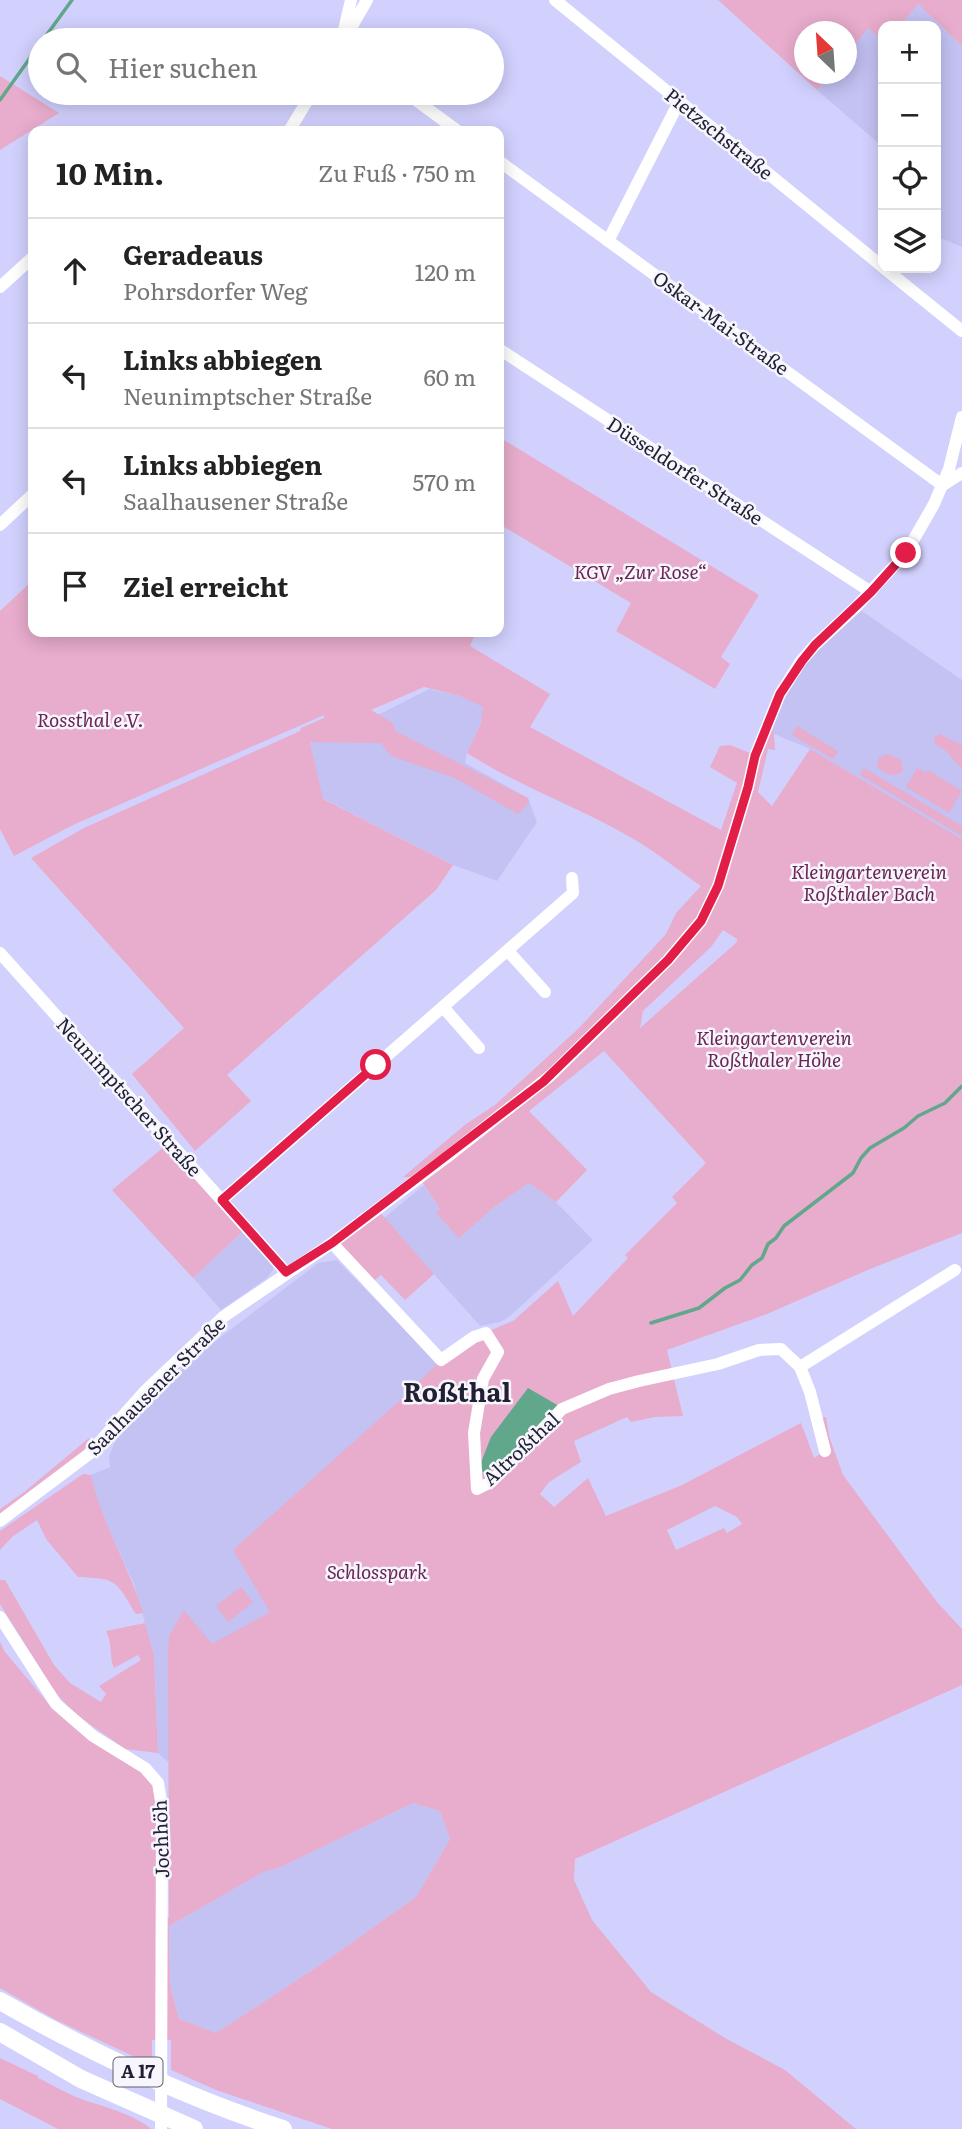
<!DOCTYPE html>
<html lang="de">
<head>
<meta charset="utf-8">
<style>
	:root { --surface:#fff; --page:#f2f2f2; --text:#222; --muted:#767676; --line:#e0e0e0 }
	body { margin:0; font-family:Literata,serif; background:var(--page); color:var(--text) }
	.controls { position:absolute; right:21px; top:21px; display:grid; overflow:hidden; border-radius:14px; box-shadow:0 4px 18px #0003 }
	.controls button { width:63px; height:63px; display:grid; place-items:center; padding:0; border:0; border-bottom:2px solid var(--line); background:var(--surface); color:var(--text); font:35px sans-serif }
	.compass { position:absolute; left:794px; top:21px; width:63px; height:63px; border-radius:50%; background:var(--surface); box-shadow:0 4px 18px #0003; rotate:335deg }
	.stop { position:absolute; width:21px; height:21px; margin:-16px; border:5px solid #e11d48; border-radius:50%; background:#fff }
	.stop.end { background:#e11d48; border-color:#fff; box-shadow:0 2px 7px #0008 }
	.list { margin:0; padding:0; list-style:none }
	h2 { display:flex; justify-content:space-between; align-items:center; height:91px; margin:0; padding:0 28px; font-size:30px }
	h2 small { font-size:23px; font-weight:400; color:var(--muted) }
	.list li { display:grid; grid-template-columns:46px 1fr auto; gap:21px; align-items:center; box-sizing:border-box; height:105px; padding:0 28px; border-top:2px solid var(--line) }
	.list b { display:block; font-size:26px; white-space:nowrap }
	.list p { margin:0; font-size:23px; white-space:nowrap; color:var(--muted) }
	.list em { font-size:23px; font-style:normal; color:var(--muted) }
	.icon { flex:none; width:38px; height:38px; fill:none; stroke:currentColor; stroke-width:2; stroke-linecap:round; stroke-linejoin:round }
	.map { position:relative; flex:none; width:962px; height:2129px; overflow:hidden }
	.search { position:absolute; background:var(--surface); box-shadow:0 4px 18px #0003; left:28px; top:28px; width:476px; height:77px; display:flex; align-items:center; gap:18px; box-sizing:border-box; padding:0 24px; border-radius:38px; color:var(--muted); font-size:26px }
	.panel { position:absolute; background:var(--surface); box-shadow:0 4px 18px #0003; left:28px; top:126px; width:476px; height:511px; border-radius:14px }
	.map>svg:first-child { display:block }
	.built { fill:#c3c2f3 }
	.green { fill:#e8accc; fill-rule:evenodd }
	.water { fill:#61a78b }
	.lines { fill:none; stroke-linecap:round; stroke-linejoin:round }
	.stream { stroke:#61a78b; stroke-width:3.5 }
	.minor { stroke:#fff; stroke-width:12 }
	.highway { stroke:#fff; stroke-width:18 }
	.route { stroke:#e11d48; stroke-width:9 }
	.labels { text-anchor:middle; stroke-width:5; stroke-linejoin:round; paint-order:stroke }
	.shield { fill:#f6f6fc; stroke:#606070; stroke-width:2 }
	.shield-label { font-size:18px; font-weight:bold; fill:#201f34 }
	.street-label { font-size:19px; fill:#201f34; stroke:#f6f6fc }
	.park-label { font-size:19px; font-style:italic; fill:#6c2450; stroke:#f6f6fc }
	.district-label { font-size:26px; font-weight:bold; fill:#201f34; stroke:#f6f6fc }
</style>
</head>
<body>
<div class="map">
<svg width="962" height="2129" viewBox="0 0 962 2129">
	<rect width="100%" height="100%" fill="#d2d1fe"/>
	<!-- built -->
	<g class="built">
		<polygon points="918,4 962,46 962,247 936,236 936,26 900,26"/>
		<polygon points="868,28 883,41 883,147 817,90 831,74 846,74 847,55"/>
		<polygon points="856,607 962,680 962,839 810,749 774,734 768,720 780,694"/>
		<polygon points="429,689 460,696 484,706 481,723 467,753 465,763 528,798 537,822 497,881 453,865 322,798 310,742 326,720 380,714"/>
		<polygon points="529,1183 556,1202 593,1240 509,1317 500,1322 480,1326 384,1218 424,1185 440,1209 436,1213 494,1207"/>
		<polygon points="242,1232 273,1264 273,1270 267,1278 221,1310 193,1278"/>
		<polygon points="337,1260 447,1373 168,1762 158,1753 154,1655 134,1584 97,1503 91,1475 110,1467 109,1456 114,1444 136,1411 201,1352 318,1263"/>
		<polygon points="413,1803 440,1811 450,1839 416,1897 320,1965 216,2033 179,2019 170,1985 169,1926 265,1871 279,1868"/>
	</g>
	<!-- green -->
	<g class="green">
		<polygon points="718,0 962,0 962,46 918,4 900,26 883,26 883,41 868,28 847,55 846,32 804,32 804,74 831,74 817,90"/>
		<polygon points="0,76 59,113 0,150"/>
		<polygon points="499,437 759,595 721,657 730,664 715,689 616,631 631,603 501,525 499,529"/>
		<path d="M33 580V632H476L470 646 550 694 530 727 721 830 737 783 710 767 720 746 730 745 755 755 768 720 774 734 775 750 768 749 758 792 772 806 810 749 962 839V1233L870 1269 767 1314 667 1350 683 1416 655 1417 631 1422 627 1417 574 1441 581 1462 549 1482 540 1494 554 1507 588 1478 606 1516 682 1485 801 1423 814 1458 825 1451 817 1419 826 1417 829 1436 843 1475 937 1602 962 1629V1685L575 1859 574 1880 592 1920 651 1992 725 2038 785 2070 856 2129H332L216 2090 171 2070V2040H152V2065L56 2020 0 1988V1642L5 1652 53 1709 155 1778 163 1916 169 1918 168 1654 169 1636 184 1610 212 1644 270 1612 233 1550 398 1402 441 1360 474 1337 513 1321 558 1281 573 1316 628 1258 625 1255 677 1203 672 1197 706 1163 604 1051 529 1111 587 1170 556 1202 529 1183 494 1207 459 1238 436 1213 440 1209 419 1177H403L466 1124 495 1105 579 1028 666 934 676 913 701 886C678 870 655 851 630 837 577 806 518 786 467 753L481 723 483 707 460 696 424 687 371 710 393 723 395 731 528 798 529 803 518 814 455 778 391 756 381 743 310 742 323 799 453 865 436 890 227 1075 251 1101 195 1151 132 1074 184 1028 31 858 84 828 300 731 301 728 324 718V715L73 825 14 856 0 829V611ZM723 930 737 939V942L640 1028 643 1011 711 947ZM715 1506 737 1517 742 1524 727 1533 724 1528 676 1550 667 1530ZM413 1803 440 1811 450 1839 416 1897 320 1965 216 2033 179 2019 170 1985 169 1926 265 1871 279 1868Z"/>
		<polygon points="797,726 838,751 833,759 792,735"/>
		<polygon points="939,734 962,745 962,769 946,751 935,744 934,738"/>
		<path d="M888 754 901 760 903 771C894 778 884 775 877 766L879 757Z"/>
		<polygon points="864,768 962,826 962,836 860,775"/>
		<polygon points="917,768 926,773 928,770 962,791 949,813 906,787"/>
		<polygon points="165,1146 242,1232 193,1278 112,1190"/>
		<polygon points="377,1209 434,1274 405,1300 381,1275 370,1284 332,1243"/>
		<polygon points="89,1438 90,1441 83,1451 0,1514 0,1509 23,1493"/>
		<path d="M83 1474 91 1475C101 1523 129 1565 143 1613L136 1614C115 1580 118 1579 78 1577L46 1539 37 1520 12 1537 0 1550V1531Z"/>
		<path d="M0 1580H5L54 1665 70 1683 101 1702 106 1694 99 1686 141 1660 138 1655 114 1668C109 1657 113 1645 106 1631L145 1623 154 1655 158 1753 125 1749 74 1713 54 1691 0 1604Z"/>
		<polygon points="241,1587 253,1602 228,1622 216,1606"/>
		<path d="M0 2058 38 2076V2078C55 2086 72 2097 90 2102 109 2108 137 2116 151 2129H58L0 2099Z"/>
	</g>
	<!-- water -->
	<polygon class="water" points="528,1388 559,1406 520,1448 484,1475 480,1465 491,1437"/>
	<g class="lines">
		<!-- stream -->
		<g class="stream">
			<polyline points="43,40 72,0"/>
			<polyline points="0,100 40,44"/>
			<polyline points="651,1323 699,1308 725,1288 740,1280 752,1265 762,1258 768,1244 776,1238 784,1226 853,1173 861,1158 870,1148 904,1128 918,1116 945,1103 962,1086"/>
		</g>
		<!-- minor -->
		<g class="minor">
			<polyline points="555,0 883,267"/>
			<polyline points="344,30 351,0"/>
			<polyline points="344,40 367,0"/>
			<polyline points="406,93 458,131"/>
			<polyline points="289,131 312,93"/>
			<polyline points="499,161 942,485"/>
			<polyline points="608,241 679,102"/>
			<polyline points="884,268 962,331"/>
			<polyline points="0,287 33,257"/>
			<polyline points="499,349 871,592"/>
			<polyline points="943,485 962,473"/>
			<polyline points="0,525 33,494"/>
			<polyline points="508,951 545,992"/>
			<polyline points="0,953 286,1272"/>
			<polyline points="443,1007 479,1048"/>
			<polyline points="222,1200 573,893 572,878"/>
			<polyline points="332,1243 441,1360 474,1337 486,1333 498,1352 483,1379 474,1433 477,1489 491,1482 562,1409 609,1389 639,1381 718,1364 759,1350 781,1349 800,1367 810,1392 825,1451"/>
			<polyline points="800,1367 955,1270"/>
			<polyline points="0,1521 89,1454 146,1390 223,1317 332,1243 447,1157 550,1076 668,960 701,921 718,886 748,787 755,756 780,694 801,661 815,645 856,607 906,553 934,504 949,469 962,417"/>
			<polyline points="0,1617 56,1704 93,1736 145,1768 158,1783 162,1807 161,2129"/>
		</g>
		<!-- highway -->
		<g class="highway">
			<path d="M0 2001C90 2052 184 2097 283 2129"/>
			<polyline points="0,2032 81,2079 194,2129"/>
		</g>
	</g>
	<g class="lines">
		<!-- route -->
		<polyline class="route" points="376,1065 222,1200 286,1272 332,1243 543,1082 668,960 701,921 718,886 748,787 755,756 780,694 802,661 815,645 871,592 906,553"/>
	</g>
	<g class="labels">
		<!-- shield labels -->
		<rect class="shield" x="113.5" y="2057.5" width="49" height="29" rx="5"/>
		<g class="shield-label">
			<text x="138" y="2078">A 17</text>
		</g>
		<!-- street labels -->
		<g class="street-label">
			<text transform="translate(719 134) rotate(39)" y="7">Pietzschstraße</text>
			<text transform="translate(721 323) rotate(36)" y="7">Oskar-Mai-Straße</text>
			<text transform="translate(685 471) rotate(33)" y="7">Düsseldorfer Straße</text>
			<text transform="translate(129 1097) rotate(48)" y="7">Neunimptscher Straße</text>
			<text transform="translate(156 1386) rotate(-45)" y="7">Saalhausener Straße</text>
			<text transform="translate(521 1449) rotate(-43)" y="7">Altroßthal</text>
			<text transform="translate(161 1839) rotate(-92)" y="7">Jochhöh</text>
		</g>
		<!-- park labels -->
		<g class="park-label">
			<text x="640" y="579">KGV „Zur Rose“</text>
			<text x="90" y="727">Rossthal e.V.</text>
			<text x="869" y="879">Kleingartenverein<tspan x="869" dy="22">Roßthaler Bach</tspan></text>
			<text x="774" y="1045">Kleingartenverein<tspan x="774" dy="22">Roßthaler Höhe</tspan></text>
			<text x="377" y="1579">Schlosspark</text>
		</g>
		<!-- district labels -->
		<g class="district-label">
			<text x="457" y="1402">Roßthal</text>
		</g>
	</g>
</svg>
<div class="controls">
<button>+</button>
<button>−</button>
<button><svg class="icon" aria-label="locate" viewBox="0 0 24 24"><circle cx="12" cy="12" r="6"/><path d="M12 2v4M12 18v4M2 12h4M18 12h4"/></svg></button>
<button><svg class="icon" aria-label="layers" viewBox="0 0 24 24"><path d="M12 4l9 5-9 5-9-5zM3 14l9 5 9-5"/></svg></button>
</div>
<svg class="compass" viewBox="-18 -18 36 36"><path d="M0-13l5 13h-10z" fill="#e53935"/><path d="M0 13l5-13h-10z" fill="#767676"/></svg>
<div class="stop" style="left:376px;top:1065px"></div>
<div class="stop end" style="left:906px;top:553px"></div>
<div class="search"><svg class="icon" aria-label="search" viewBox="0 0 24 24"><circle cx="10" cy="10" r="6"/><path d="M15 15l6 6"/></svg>Hier suchen</div>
<section class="panel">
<h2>10 Min.<small>Zu Fuß · 750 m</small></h2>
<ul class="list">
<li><svg class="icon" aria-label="ahead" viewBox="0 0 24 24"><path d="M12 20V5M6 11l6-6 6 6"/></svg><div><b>Geradeaus</b><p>Pohrsdorfer Weg</p></div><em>120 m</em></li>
<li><svg class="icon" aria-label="left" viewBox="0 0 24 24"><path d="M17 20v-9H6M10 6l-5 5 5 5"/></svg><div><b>Links abbiegen</b><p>Neunimptscher Straße</p></div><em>60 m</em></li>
<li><svg class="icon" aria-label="left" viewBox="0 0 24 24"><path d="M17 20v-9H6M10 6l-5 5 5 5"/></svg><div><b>Links abbiegen</b><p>Saalhausener Straße</p></div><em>570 m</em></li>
<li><svg class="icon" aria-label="arrive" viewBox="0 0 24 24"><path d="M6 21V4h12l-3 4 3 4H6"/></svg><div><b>Ziel erreicht</b></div></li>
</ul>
</section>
</div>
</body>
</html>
